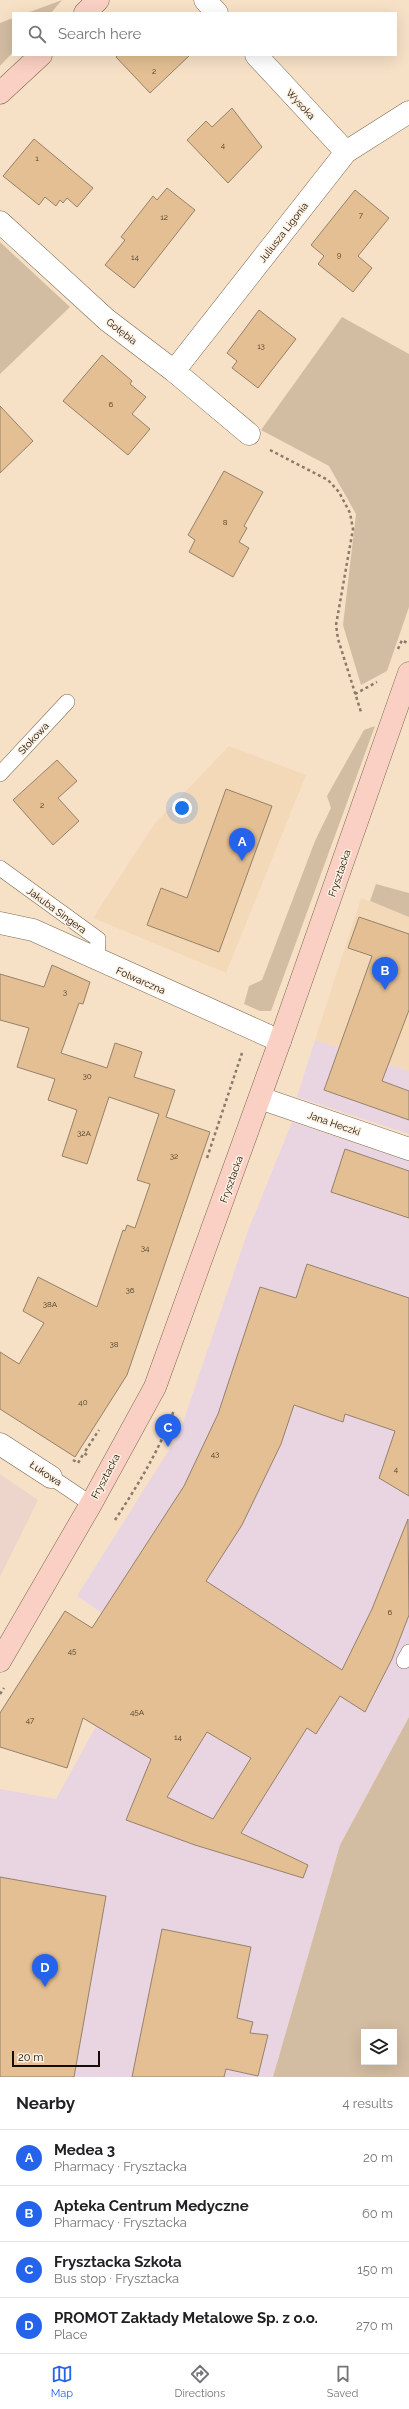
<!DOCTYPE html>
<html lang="en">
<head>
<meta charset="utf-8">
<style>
	:root { --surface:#fff; --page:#f6f6f6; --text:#202124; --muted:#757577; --line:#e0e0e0; --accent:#2563eb }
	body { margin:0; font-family:Raleway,sans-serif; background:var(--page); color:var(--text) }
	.controls { position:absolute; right:12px; bottom:12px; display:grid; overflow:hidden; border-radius:0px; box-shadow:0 4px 16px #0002 }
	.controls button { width:36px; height:36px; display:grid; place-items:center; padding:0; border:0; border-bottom:1px solid var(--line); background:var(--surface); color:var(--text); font:20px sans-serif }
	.scale { position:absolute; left:12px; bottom:10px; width:88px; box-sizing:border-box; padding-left:4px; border:2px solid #140d05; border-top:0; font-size:11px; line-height:14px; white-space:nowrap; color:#140d05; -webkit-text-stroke:3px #fdf0e0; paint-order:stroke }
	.you { position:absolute; left:182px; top:808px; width:14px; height:14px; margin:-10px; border:3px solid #fff; border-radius:50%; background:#1a73e8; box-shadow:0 0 0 6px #1a73e833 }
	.badge { display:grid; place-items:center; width:26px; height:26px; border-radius:50%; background:var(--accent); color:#fff; font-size:13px; font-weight:700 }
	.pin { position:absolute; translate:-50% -33px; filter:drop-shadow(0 1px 2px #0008) }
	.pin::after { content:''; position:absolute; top:21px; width:14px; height:12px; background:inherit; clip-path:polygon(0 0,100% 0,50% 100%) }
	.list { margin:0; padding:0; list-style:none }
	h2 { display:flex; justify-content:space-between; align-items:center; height:52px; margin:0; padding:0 16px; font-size:17px }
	h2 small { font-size:13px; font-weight:400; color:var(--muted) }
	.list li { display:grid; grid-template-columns:26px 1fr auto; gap:12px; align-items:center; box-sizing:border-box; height:56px; padding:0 16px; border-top:1px solid var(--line) }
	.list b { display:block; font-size:15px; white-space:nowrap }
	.list p { margin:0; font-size:13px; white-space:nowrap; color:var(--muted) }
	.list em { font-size:13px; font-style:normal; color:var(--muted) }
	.icon { flex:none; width:22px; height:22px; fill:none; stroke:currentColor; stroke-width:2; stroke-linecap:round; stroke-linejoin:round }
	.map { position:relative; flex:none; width:409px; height:2077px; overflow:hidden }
	.search { position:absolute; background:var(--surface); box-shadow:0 4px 16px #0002; left:12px; right:12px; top:12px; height:44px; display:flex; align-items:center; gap:10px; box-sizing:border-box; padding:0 14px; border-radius:0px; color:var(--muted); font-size:15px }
	.sheet { height:276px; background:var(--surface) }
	nav { display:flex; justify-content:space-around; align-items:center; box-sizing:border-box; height:56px; border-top:1px solid var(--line); background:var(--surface); font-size:11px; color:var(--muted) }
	nav a { display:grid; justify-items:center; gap:2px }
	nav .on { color:var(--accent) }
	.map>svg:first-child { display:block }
	.built { fill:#f3d9b8 }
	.industrial { fill:#e9d4e2 }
	.education { fill:#edd5cb }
	.green { fill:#d2bca2; fill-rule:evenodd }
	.building { fill:#e3bf93; stroke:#95826a; fill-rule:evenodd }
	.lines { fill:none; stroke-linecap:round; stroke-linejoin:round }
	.lane-casing { stroke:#7b6952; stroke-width:16 }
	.street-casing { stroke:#7b6952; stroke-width:23 }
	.secondary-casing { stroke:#7b6952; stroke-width:23 }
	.path { stroke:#897a69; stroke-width:2.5; stroke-dasharray:3 3; stroke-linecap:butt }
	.lane { stroke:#fff; stroke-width:15 }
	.street { stroke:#fff; stroke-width:22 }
	.secondary { stroke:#fad0c4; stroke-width:22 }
	.labels { text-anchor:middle; stroke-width:3; stroke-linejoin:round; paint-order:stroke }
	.number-label { font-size:8px; fill:#483a28 }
	.street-label { font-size:10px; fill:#140d05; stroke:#fdf0e0 }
</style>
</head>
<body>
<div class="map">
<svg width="409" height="2077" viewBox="0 0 409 2077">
	<rect width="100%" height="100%" fill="#f6e1c7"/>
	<!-- built -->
	<g class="built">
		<polygon points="229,746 306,775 226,973 93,918 155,823"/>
		<polygon points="361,898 409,917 409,1071 315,1040"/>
	</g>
	<!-- industrial -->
	<g class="industrial">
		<polygon points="315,1040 409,1071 409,1134 297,1097"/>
		<polygon points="292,1122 409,1161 409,1717 340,1845 273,2077 0,2077 0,1789 56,1799 143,1641 77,1596 179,1434 249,1228"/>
	</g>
	<!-- education -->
	<polygon class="education" points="0,1474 38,1500 0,1577"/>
	<!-- green -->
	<g class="green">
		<polygon points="62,0 51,13 27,13"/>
		<polygon points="13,18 13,52 0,66 0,23"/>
		<polygon points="0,242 70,307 0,374"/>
		<polygon points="342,317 409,354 409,607 387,671 361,685 343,625 356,514 329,466 261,430"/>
		<polygon points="375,726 271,1011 260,1011 244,1004 249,986 262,980 315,841 331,808 327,796 364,730"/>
		<polygon points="376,884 409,893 409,917 370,901"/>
		<path d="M409 1717V2077H273L340 1845ZM364 2032H394V2062H364Z"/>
	</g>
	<!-- building -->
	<g class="building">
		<polygon points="118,55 190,55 150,93 116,57"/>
		<polygon points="232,108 262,147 228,183 187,140 206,121 212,127"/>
		<polygon points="34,139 93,188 77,207 67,198 63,203 60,200 56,206 45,197 39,205 3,176"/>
		<polygon points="167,188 195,210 134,288 105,265 125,240 121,237 153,196 157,200"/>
		<polygon points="355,190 389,218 358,256 372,268 353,292 318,264 324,256 311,245"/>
		<polygon points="259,310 296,339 258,388 232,368 237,361 227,353"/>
		<polygon points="102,355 132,381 130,384 146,397 132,414 150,429 128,455 63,401"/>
		<polygon points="0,406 33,441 0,473"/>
		<polygon points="224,471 263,492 244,526 247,528 239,542 249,548 233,577 189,552 195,540 188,535"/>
		<polygon points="57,760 77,781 58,798 79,821 53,845 13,800"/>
		<polygon points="226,789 272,806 219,952 147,925 161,888 187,898"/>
		<polygon points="359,917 409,934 409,1010 382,1081 409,1091 409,1120 324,1090 372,956 348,948"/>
		<polygon points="52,965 90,982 83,1004 79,1003 61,1053 107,1068 115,1043 142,1052 134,1077 175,1090 166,1117 210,1132 127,1375 75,1457 0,1409 0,1352 19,1364 44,1323 23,1311 38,1277 97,1307 123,1230 125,1231 127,1225 135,1228 150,1184 137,1180 159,1114 109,1097 87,1164 62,1156 77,1110 48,1100 55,1079 17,1067 29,1028 0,1020 0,974 44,987"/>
		<polygon points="345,1149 409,1171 409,1218 331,1192"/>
		<path d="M307 1264 409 1298V1496L379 1478 395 1431 345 1414 343 1422 294 1405 281 1444 242 1525 206 1581 342 1670 372 1609 408 1519 409 1615 392 1659 365 1712 340 1696 316 1734 307 1728 241 1833 308 1865 303 1878 195 1845 126 1820 151 1759 83 1718 67 1768 0 1747V1713L65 1611 92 1628 184 1486 218 1414 260 1287 296 1298ZM207 1732 251 1758 213 1819 167 1797Z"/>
		<polygon points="0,1877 106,1896 74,2077 0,2077"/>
		<polygon points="162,1929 251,1947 237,2018 253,2022 250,2033 268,2035 258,2076 226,2069 224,2077 132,2077"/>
	</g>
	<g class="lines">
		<defs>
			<g id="lane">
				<polyline points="0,774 67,702"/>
				<polyline points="0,868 98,939 97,960"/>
				<polyline points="51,1477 91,1504"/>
				<polyline points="404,1661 409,1652"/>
			</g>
			<g id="street">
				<polyline points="205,0 217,13"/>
				<polyline points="256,55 346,152"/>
				<polyline points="0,222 107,320 174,371 249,434"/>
				<polyline points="174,371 346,152 409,112"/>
				<polyline points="0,923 33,930 280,1041"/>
				<polyline points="260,1098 409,1149"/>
				<polyline points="0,1444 51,1477"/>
			</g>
			<g id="secondary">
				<polyline points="85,13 98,0"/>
				<polyline points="0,93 41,55"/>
				<polyline points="0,1661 91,1504 155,1387 280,1041 409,673"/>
			</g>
		</defs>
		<!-- lane casing -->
		<use href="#lane" class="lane-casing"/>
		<!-- street casing -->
		<use href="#street" class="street-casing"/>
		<!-- secondary casing -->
		<use href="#secondary" class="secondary-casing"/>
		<!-- path -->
		<g class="path">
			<polyline points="270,450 328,480 339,492 350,513 353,529 336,625 338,639 361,712"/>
			<polyline points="398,649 402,640 409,644"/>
			<polyline points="355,694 377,682"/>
			<polyline points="207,1158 242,1053"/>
			<polyline points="87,1455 84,1453 99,1430"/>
			<polyline points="73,1460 78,1463 84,1453"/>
			<path d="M115 1520C138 1485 160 1449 174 1410"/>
			<polyline points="0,1694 4,1688"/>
		</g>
		<!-- lane -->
		<use href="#lane" class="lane"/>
		<!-- street -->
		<use href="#street" class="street"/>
		<!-- secondary -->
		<use href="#secondary" class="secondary"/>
	</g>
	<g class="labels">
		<!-- number labels -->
		<g class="number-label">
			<text x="154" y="74">2</text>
			<text x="223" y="148">4</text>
			<text x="37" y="161">1</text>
			<text x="361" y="218">7</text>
			<text x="164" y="220">12</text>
			<text x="339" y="258">9</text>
			<text x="135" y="260">14</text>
			<text x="261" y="349">13</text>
			<text x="111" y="407">6</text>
			<text x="225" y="525">8</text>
			<text x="42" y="808">2</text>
			<text x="65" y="995">3</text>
			<text x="87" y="1079">30</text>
			<text x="84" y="1136">32A</text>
			<text x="174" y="1159">32</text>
			<text x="145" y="1251">34</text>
			<text x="130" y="1293">36</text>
			<text x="50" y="1307">38A</text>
			<text x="114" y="1347">38</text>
			<text x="83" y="1405">40</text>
			<text x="215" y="1457">43</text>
			<text x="396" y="1472">4</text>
			<text x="390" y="1615">6</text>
			<text x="72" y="1654">45</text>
			<text x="137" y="1715">45A</text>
			<text x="30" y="1723">47</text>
			<text x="178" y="1740">14</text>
		</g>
		<!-- street labels -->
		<g class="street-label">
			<text transform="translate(301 104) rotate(47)" y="4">Wysoka</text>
			<text transform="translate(283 232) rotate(-52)" y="4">Juliusza Ligonia</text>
			<text transform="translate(122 331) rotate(38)" y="4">Gołębia</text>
			<text transform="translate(33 738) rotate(-47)" y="4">Stokowa</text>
			<text transform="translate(339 873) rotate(-71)" y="4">Frysztacka</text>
			<text transform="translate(57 910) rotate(36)" y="4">Jakuba Singera</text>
			<text transform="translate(141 980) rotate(24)" y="4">Folwarczna</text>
			<text transform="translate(334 1123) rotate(19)" y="4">Jana Heczki</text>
			<text transform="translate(231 1179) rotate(-70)" y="4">Frysztacka</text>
			<text transform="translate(46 1473) rotate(34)" y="4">Łukowa</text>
			<text transform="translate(105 1476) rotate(-62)" y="4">Frysztacka</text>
		</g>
	</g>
</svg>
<div class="controls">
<button><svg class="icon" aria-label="layers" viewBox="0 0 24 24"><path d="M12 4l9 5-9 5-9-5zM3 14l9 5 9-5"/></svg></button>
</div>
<div class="scale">20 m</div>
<div class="you"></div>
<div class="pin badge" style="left:242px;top:861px">A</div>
<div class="pin badge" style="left:385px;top:990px">B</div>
<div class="pin badge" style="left:168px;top:1447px">C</div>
<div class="pin badge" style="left:45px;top:1987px">D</div>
<div class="search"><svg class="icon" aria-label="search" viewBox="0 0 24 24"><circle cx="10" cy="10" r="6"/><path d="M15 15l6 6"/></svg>Search here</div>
</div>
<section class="sheet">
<h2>Nearby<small>4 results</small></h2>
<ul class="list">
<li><span class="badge">A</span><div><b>Medea 3</b><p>Pharmacy · Frysztacka</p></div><em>20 m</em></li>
<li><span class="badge">B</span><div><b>Apteka Centrum Medyczne</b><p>Pharmacy · Frysztacka</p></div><em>60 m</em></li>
<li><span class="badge">C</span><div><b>Frysztacka Szkoła</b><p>Bus stop · Frysztacka</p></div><em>150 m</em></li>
<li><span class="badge">D</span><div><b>PROMOT Zakłady Metalowe Sp. z o.o.</b><p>Place</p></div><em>270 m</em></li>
</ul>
</section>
<nav>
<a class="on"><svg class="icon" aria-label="map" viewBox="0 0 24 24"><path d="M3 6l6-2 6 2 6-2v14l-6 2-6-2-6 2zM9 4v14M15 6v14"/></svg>Map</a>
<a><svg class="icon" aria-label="directions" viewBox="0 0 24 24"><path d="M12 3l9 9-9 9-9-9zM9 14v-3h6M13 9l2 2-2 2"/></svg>Directions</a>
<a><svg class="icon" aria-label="saved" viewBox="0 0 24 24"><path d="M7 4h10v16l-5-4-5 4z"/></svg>Saved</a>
</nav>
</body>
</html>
